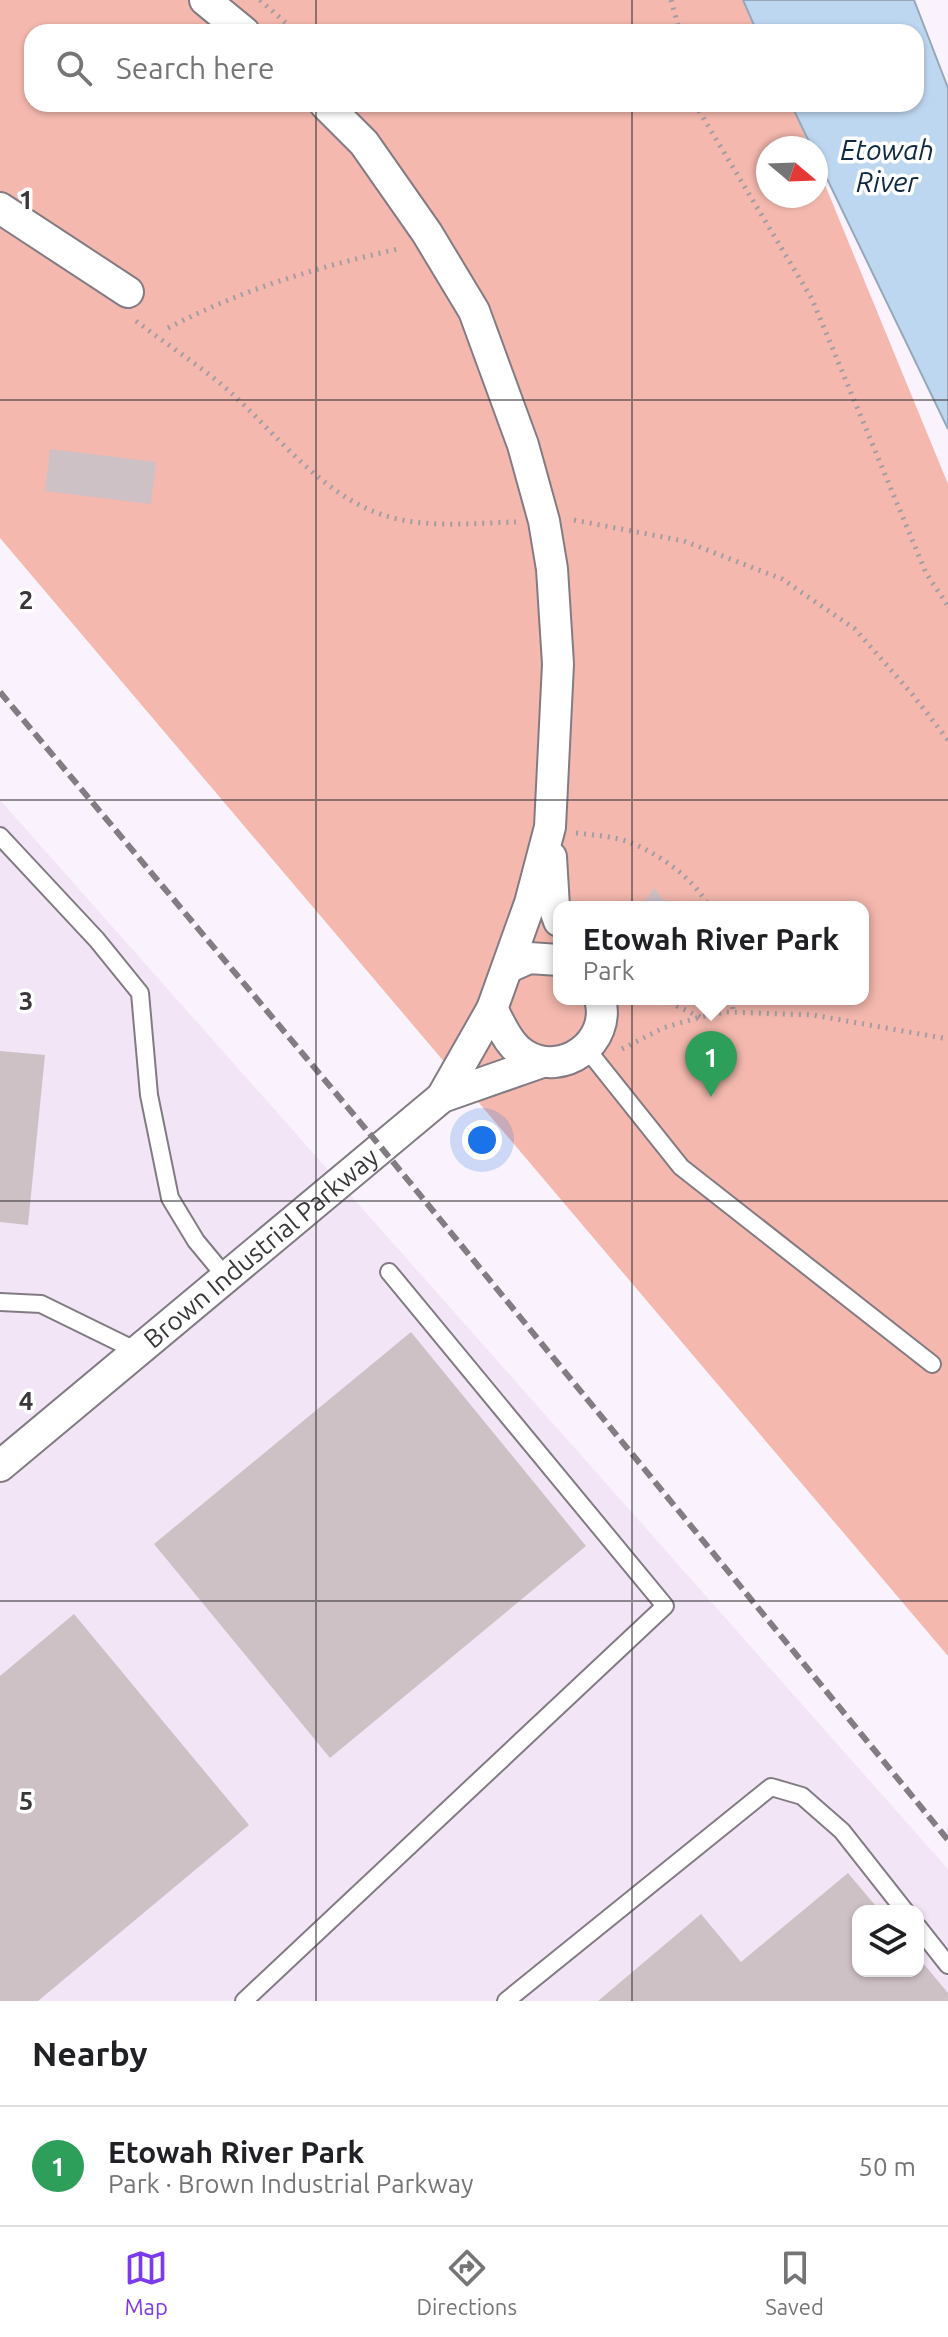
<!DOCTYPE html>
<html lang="en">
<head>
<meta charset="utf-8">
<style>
	:root { --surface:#fff; --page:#f2f2f2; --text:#202124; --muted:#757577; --line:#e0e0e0; --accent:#7c3aed }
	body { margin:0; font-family:Ubuntu,sans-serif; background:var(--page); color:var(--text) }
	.controls { position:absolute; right:24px; bottom:24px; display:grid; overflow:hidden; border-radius:16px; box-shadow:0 2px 6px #0004 }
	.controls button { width:72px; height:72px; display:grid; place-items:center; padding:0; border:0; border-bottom:2px solid var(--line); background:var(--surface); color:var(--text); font:40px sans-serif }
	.compass { position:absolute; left:756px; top:136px; width:72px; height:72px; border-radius:50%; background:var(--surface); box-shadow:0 2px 6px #0004; rotate:109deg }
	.you { position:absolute; left:482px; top:1140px; width:28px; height:28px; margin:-20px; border:6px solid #fff; border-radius:50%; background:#1a73e8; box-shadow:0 0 0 12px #1a73e833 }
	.badge { display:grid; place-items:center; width:52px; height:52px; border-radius:50%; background:var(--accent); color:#fff; font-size:26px; font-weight:700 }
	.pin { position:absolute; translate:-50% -66px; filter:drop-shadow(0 2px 4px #0008) }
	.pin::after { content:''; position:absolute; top:42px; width:28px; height:24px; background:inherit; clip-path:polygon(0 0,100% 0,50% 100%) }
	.popup { position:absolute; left:553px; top:901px; width:316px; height:104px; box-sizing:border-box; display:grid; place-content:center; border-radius:16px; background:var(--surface); filter:drop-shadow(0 2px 6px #0005); font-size:26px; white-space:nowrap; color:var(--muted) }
	.popup b { font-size:30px; color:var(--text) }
	.popup::after { content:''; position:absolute; left:50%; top:100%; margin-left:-16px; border:16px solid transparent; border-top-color:var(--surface) }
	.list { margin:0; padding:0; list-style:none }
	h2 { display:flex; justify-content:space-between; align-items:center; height:104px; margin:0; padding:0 32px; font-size:34px }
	h2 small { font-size:26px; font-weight:400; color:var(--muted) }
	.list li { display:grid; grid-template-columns:52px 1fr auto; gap:24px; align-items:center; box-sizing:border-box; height:120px; padding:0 32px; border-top:2px solid var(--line) }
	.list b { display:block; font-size:30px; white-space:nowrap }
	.list p { margin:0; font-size:26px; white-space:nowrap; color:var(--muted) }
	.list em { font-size:26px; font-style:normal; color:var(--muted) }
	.icon { flex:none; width:44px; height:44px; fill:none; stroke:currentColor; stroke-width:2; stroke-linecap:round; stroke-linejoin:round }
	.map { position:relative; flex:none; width:948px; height:2001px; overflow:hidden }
	.search { position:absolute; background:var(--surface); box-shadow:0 2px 6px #0004; left:24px; right:24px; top:24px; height:88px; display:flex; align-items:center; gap:20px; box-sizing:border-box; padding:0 28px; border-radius:24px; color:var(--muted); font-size:30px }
	.sheet { height:224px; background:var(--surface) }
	nav { display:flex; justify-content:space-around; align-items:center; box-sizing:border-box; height:112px; border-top:2px solid var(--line); background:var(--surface); font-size:22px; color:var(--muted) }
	nav a { display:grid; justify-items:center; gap:4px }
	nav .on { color:var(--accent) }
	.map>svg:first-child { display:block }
	.built { fill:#f2e5f5; fill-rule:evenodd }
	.green { fill:#f4b8ae; fill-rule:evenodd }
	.water { fill:#bed7f1; stroke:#96a7ba; stroke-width:2 }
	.building { fill:#cec1c6 }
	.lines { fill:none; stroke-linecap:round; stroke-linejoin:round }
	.lane-casing { stroke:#827b83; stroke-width:20 }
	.street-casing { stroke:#827b83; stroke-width:34 }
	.path { stroke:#a29ca3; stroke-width:5; stroke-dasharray:2 6; stroke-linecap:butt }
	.lane { stroke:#fff; stroke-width:16 }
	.street { stroke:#fff; stroke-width:30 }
	.rail { stroke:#827d83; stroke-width:6; stroke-dasharray:12 6; stroke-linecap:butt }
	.grid { fill:none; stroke:#3a373b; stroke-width:2; stroke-opacity:0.55 }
	.labels { text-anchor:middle; stroke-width:7; stroke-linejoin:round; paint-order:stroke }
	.street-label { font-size:26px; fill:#3a373b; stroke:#fff }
	.water-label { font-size:28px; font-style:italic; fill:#102a44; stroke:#fff }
	.grid-label { font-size:26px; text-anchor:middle; font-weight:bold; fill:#3a373b; stroke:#fff; stroke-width:7; stroke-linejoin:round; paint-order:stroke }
</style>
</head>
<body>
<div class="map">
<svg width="948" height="2001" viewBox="0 0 948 2001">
	<rect width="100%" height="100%" fill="#faf2fc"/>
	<!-- built -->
	<path class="built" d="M0 800 948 1869V2001H0ZM858 1911H918V1971H858Z"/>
	<!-- green -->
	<path class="green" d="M0 0H749L762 32H32V104H792L810 148H768V196H816V163L948 484V1656L0 538ZM559 907H863V999H559Z"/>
	<!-- water -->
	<polygon class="water" points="743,0 914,0 948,88 948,429 816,156 816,148 812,148 791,104 916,104 916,32 757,32"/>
	<!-- building -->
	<g class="building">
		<polygon points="50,449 156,462 151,504 45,491"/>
		<polygon points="654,888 670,907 641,907"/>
		<polygon points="0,1051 45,1055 28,1225 0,1222"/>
		<polygon points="411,1332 586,1546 330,1758 154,1544"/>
		<polygon points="74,1614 249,1825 38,2001 0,2001 0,1676"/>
		<polygon points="848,1873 880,1911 858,1911 858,1971 918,1971 918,1957 948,1993 948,2001 598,2001 701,1914 741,1962"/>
	</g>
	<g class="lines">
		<defs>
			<g id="lane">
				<polyline points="0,836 97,940 140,993 149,1095 170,1198 196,1241 225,1276"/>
				<polyline points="586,1048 681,1167 932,1364"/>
				<polyline points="0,1302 41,1304 137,1351"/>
				<polyline points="918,1927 948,1965"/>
				<polyline points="244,2001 665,1606 389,1272"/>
				<polyline points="506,2001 771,1787 802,1796 842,1831 905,1911"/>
			</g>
			<g id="street">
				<polyline points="205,0 244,32"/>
				<polyline points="325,104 364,143 427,233 474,311 523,445 544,521 552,569 558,664 550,827 530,903 492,1009 442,1097"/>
				<polyline points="0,208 128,292"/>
				<polyline points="551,857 554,907 559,921"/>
				<polyline points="509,967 529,958 559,960"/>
				<path d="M492 1009C501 1025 509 1046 525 1055 563 1078 612 1042 600 999"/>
				<path id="s1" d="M0 1466 442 1097 542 1062"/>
			</g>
		</defs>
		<!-- lane casing -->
		<use href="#lane" class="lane-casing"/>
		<!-- street casing -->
		<use href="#street" class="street-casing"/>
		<!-- path -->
		<g class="path">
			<polyline points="260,0 296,32"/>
			<polyline points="671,0 680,32"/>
			<polyline points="695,104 812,299 926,573 948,606"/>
			<path d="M136 321C166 344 199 365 228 390 276 433 320 494 383 515 425 529 473 523 516 522"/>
			<path d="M168 328C245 288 318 267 402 248"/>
			<polyline points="574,520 684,541 782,579 855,629 912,694 948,740"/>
			<path d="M576 833C593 835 610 836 626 841 657 852 694 878 709 907"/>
			<polyline points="662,999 700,1017"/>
			<polyline points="732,999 733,1013"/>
			<polyline points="622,1049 663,1028 700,1017 726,1012 813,1015 948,1039"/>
		</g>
		<!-- lane -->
		<use href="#lane" class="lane"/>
		<!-- street -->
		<use href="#street" class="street"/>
		<!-- rail -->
		<polyline class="rail" points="0,692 380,1146 948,1840"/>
	</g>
	<!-- grid -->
	<path class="grid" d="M316 0V32M632 0V32M316 104V2001M632 104V2001M0 400H948M0 800H948M0 1201H948M0 1601H948"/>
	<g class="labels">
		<!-- street labels -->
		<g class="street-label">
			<text dy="9" stroke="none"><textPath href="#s1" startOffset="340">Brown Industrial Parkway</textPath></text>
		</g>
		<!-- water labels -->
		<g class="water-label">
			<text x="887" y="160">Etowah<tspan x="887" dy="32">River</tspan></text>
		</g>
	</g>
	<g class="grid-label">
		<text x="26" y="209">1</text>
		<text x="26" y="609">2</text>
		<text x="26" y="1010">3</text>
		<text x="26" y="1410">4</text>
		<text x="26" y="1810">5</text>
	</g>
</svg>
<div class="controls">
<button><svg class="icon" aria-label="layers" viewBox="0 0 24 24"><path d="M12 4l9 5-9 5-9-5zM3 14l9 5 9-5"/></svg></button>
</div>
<svg class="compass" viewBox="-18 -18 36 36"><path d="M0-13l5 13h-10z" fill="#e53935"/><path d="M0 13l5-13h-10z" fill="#757577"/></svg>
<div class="you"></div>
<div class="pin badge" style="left:711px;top:1097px;background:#2e9e5b">1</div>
<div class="popup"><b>Etowah River Park</b>Park</div>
<div class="search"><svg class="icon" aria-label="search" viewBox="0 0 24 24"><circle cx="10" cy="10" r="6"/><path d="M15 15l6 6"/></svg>Search here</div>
</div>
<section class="sheet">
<h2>Nearby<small></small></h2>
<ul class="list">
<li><span class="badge" style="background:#2e9e5b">1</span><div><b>Etowah River Park</b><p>Park · Brown Industrial Parkway</p></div><em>50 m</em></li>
</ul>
</section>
<nav>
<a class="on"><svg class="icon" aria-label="map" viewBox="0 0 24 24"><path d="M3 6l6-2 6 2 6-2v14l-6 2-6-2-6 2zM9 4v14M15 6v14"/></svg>Map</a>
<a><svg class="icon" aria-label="directions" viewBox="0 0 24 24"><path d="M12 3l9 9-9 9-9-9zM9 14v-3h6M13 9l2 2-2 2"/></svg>Directions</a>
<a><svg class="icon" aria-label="saved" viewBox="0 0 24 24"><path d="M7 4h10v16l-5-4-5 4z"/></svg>Saved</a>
</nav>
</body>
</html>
